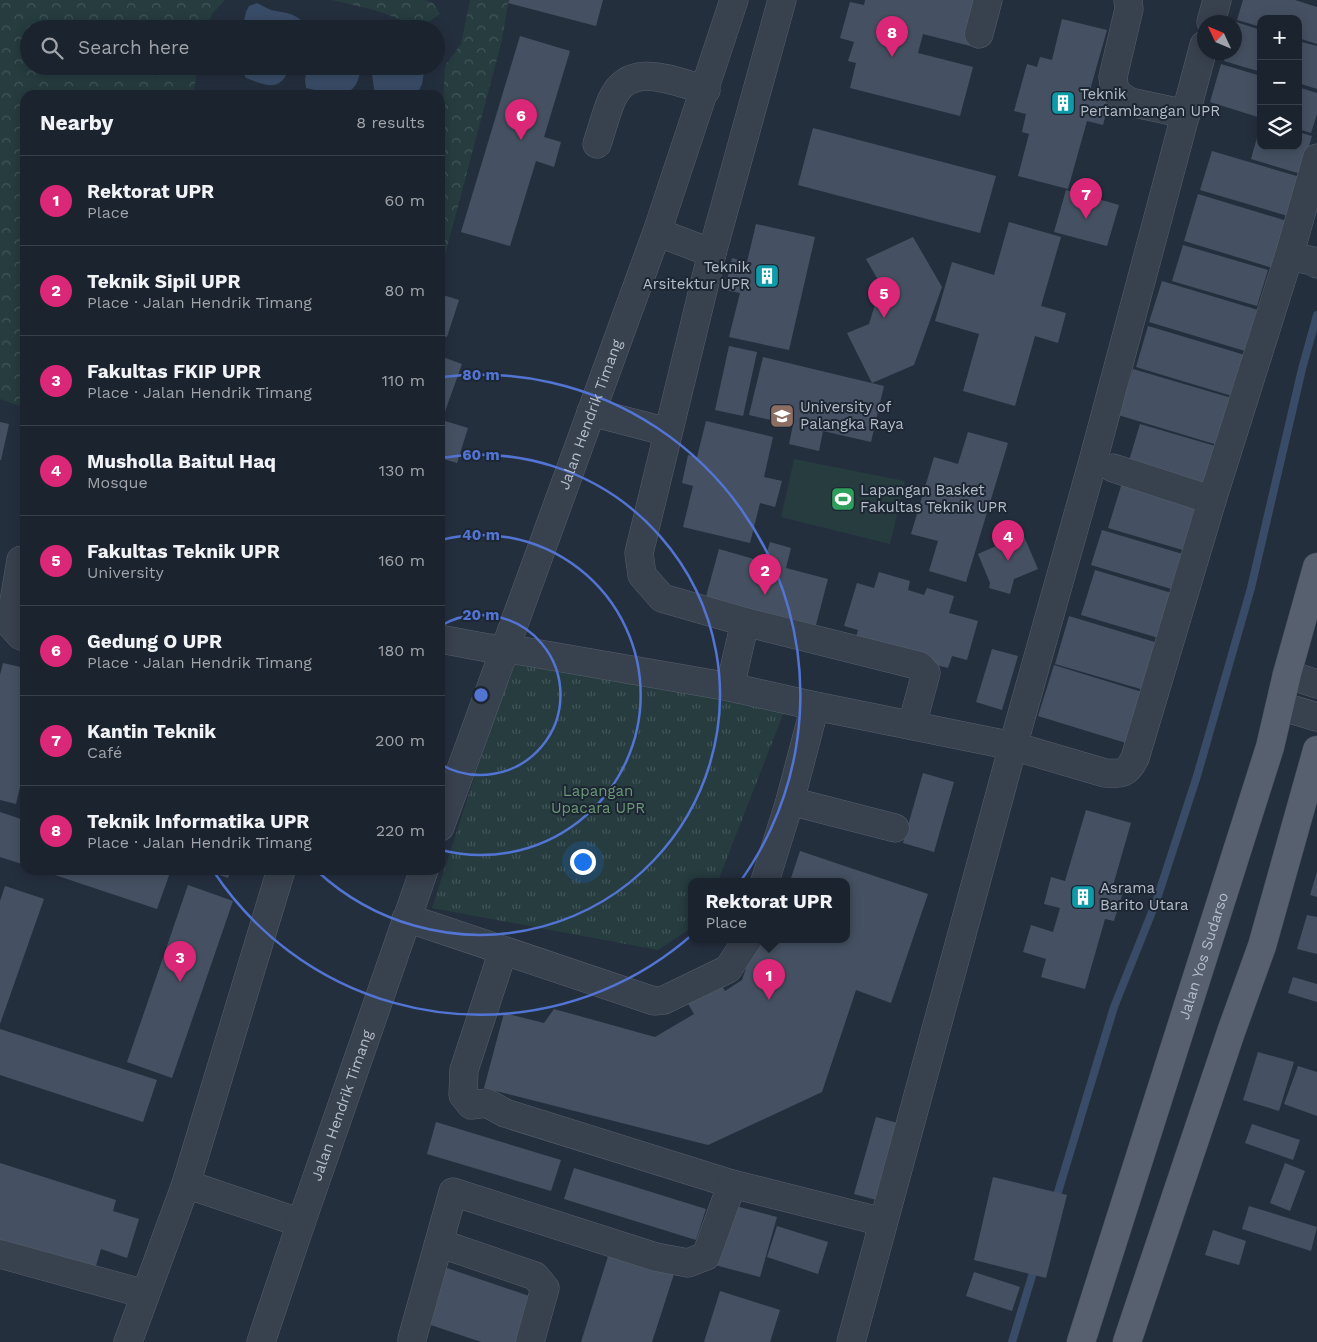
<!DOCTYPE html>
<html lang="en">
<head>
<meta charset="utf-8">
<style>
	:root { --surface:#1b232e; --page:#282f3a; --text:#f1f3f6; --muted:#a0a4aa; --line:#39404a; --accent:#db2777 }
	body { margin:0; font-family:"Work Sans",sans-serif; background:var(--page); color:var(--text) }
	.controls { position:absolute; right:15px; top:15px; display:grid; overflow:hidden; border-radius:10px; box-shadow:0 2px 12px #0003 }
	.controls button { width:45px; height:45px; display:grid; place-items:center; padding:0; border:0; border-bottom:1px solid var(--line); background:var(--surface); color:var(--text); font:25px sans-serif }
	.compass { position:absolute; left:1197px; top:15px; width:45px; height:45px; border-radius:50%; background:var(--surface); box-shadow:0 2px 12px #0003; rotate:314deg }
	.you { position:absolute; left:582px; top:861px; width:18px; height:18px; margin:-12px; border:4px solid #fff; border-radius:50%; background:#1a73e8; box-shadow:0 0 0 8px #1a73e833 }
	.badge { display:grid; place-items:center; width:32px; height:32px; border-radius:50%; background:var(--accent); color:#fff; font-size:16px; font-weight:700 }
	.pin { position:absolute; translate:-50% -41px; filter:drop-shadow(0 1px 2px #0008) }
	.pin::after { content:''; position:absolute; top:26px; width:18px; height:15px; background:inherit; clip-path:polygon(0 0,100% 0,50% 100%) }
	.popup { position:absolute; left:688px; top:878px; width:162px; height:65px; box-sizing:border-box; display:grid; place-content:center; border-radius:10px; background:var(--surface); filter:drop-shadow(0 1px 4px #0005); font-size:16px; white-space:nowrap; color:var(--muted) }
	.popup b { font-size:19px; color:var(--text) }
	.popup::after { content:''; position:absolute; left:50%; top:100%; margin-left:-10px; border:10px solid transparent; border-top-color:var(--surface) }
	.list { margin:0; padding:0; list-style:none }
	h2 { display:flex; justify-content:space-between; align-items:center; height:65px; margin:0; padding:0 20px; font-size:21px }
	h2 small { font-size:16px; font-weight:400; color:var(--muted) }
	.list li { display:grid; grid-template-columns:32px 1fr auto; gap:15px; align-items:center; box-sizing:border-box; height:90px; padding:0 20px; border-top:1px solid var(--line) }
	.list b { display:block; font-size:19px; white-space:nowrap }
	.list p { margin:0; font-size:16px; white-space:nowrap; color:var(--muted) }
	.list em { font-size:16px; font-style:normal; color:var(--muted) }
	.icon { flex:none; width:28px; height:28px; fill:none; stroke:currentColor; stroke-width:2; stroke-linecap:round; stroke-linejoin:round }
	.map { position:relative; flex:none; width:1317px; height:1342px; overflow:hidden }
	.search { position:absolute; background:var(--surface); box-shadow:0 2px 12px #0003; left:20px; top:20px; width:425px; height:55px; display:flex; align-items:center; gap:12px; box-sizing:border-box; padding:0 18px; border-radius:28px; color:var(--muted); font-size:19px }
	.panel { position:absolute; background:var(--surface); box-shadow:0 2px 12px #0003; left:20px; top:90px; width:425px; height:785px; border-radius:15px }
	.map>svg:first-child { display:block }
	.grass { fill:url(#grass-tufts) }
	.forest { fill:url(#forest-crowns) }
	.pitch { fill:#263c3f }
	.water { fill:#394c67 }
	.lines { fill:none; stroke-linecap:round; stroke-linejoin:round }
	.stream { stroke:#394c67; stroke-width:8 }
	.building { fill:#455162 }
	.minor-casing { stroke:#565f6c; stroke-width:29 }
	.major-casing { stroke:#414a57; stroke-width:29 }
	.minor { stroke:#38414e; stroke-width:28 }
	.major { stroke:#56606e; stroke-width:28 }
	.ring { fill:none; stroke:#5274d3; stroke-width:2.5 }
	.labels { text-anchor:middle; stroke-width:4; stroke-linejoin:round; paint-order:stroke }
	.poi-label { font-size:15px; fill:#b4bcc9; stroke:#1d2633; text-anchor:start }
	.street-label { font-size:15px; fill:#b4bcc9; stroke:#1d2633 }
	.park-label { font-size:15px; fill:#6b9a76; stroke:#1d2633 }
	.centre { fill:#5274d3; stroke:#1d2633; stroke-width:2.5 }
	.ring-label { font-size:15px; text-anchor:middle; font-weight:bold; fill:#5274d3; stroke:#1d2633; stroke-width:4; stroke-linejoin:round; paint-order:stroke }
</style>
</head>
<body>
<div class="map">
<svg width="1317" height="1342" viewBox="0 0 1317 1342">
	<defs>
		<pattern id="grass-tufts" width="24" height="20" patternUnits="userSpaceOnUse" patternTransform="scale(1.25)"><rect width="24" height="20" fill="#263c3f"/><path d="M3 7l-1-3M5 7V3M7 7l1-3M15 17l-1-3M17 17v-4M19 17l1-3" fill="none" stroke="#435659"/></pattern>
		<pattern id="forest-crowns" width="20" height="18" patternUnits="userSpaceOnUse" patternTransform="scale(1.25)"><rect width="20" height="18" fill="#263c3f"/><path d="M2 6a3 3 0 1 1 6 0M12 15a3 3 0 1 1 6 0" fill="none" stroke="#435659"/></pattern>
	</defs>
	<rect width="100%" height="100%" fill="#242f3e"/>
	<!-- grass -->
	<polygon class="grass" points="514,654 784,712 718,881 692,881 691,928 658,950 432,908"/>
	<!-- forest -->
	<g class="forest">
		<polygon points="0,0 225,0 212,14 206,29 29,29 29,66 198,66 193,95 25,95 25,408 0,399"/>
		<polygon points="332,0 425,0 433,3 440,14 421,27 374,10"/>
		<polygon points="470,0 508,0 508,3 502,40 443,263 440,266 440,117 443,103 445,66 461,44"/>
	</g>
	<!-- pitch -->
	<polygon class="pitch" points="794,459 905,481 890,544 781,517"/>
	<!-- water -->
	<g class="water">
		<path d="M257 3C261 5 266 8 271 10 284 13 294 12 304 23L302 29H242L246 12 249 6Z"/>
		<path d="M240 66H290C281 93 268 86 246 78Z"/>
		<path d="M308 66H361C357 104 334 94 306 88L305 79Z"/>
		<polygon points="374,66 425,66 422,84 417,95 375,95 372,75"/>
	</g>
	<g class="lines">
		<!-- stream -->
		<g class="stream">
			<polyline points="1055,1202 1114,1007 1156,902 1197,776 1251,588 1302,369 1317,315"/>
			<polyline points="1012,1342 1035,1266"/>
		</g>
	</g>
	<!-- building -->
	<g class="building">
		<polygon points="509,0 603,0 596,26 508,3"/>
		<polygon points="865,0 991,0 978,48 923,34 918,53 973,67 960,116 850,88 856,63 848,61 854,42 840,38 850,2 864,5"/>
		<polygon points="1243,0 1295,0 1317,7 1317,44 1298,38 1298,19 1261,19 1261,27 1237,20"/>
		<polygon points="1062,19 1107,30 1090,90 1111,96 1103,125 1087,121 1068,189 1018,176 1029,134 1022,132 1026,114 1014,111 1027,64 1037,67 1040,57 1052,60"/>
		<polygon points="1236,22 1261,30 1261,72 1224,61 1227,52 1234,52 1234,27"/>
		<polygon points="520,36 570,51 544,137 561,142 554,167 536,161 510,246 461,232"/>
		<polygon points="1298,41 1317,46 1317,89 1298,83"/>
		<polygon points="1221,64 1261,76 1261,118 1210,102"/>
		<polygon points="1298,87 1317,93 1317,114 1311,133 1298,129"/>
		<polygon points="1260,127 1261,146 1298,146 1298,132 1312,136 1301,174 1251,159"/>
		<polygon points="813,128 996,176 980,233 798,185"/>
		<polygon points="1212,151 1300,177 1288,216 1200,190"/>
		<polygon points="1066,190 1119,205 1107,246 1054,232"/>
		<polygon points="1198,194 1287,221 1273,268 1184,241"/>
		<polygon points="1009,222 1061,237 1041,306 1066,313 1058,343 1035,336 1015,406 963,391 979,334 935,321 952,262 994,275"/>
		<polygon points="756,224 815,237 789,350 729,337 740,293 725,290 732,258 747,262"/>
		<polygon points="913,237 942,287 914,365 872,383 847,333 869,324 881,285 866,259"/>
		<polygon points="1183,245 1268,270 1257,306 1172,281"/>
		<polygon points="1162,281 1258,310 1245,351 1149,322"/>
		<polygon points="440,294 459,300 447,337 440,335"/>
		<polygon points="1148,326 1245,355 1232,396 1136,367"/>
		<polygon points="729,346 757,352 743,416 715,410"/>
		<polygon points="440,356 462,364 442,420 468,428 457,463 440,458"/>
		<polygon points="763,357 884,386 871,442 823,431 819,451 789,444 793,425 749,415"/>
		<polygon points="1133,369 1235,399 1221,446 1118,415"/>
		<polygon points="706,421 773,437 764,477 782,481 775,507 760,503 750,543 683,527 693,486 682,483 688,455 697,457"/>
		<polygon points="0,422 9,424 1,460 0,460"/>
		<polygon points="1140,424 1222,448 1210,489 1128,464"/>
		<polygon points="968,432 1008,443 966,582 929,571 938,541 911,534 934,457 958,464"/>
		<polygon points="1122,483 1199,507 1186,551 1108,528"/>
		<polygon points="1102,530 1186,555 1175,590 1091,565"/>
		<polygon points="1023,534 1038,569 1014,579 1010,594 989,588 990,583 978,554"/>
		<polygon points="770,542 791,548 786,568 828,579 812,640 702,611 719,549 764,562"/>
		<polygon points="1095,570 1175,594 1162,639 1081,615"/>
		<polygon points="879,572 910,581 908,590 924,595 927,588 954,596 949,613 978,621 967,660 952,656 948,668 854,644 858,630 844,626 857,583 874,588"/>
		<polygon points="1069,616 1158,643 1144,690 1055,664"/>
		<polygon points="992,649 1018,656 1002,710 976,702"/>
		<polygon points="3,663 25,668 25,766 16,804 0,800 0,675"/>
		<polygon points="1054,665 1142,692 1126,743 1038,716"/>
		<polygon points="923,773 954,782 934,852 903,843"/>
		<polygon points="25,808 25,865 0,857 0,812 21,819"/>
		<polygon points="1086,810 1131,823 1112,889 1123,892 1114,921 1105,919 1085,989 1041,977 1046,959 1023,952 1031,925 1053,932 1060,908 1044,904 1051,877 1065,881"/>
		<polygon points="800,851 928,894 891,1003 856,990 822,1092 708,1145 484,1088 504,1013 544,1023 554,1009 655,1037 694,1014 676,983 710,964 725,991 742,980 756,939 846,939 846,881 790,881"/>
		<polygon points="40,870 171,870 157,909"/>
		<polygon points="205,870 231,870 228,878"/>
		<polygon points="1317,872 1317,897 1310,895"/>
		<polygon points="188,885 233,901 172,1078 127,1062"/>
		<polygon points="5,886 44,899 0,1024 0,901"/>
		<polygon points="1307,915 1317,917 1317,954 1297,949"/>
		<polygon points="1293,977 1317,984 1317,1002 1288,993"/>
		<polygon points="0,1029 157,1080 143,1122 0,1075"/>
		<polygon points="1258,1052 1294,1062 1279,1111 1243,1100"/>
		<polygon points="1298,1066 1317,1072 1317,1116 1284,1104"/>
		<polygon points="876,1117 901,1124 880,1201 854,1194"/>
		<polygon points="436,1122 561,1160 551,1191 427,1154"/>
		<polygon points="1252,1124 1300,1140 1293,1160 1245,1143"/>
		<polygon points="0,1163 116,1200 113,1211 139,1219 127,1258 101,1249 95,1269 0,1240"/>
		<polygon points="1285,1163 1305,1171 1290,1211 1270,1203"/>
		<polygon points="574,1168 706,1209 696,1240 564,1199"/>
		<polygon points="993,1177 1067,1195 1046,1278 974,1260"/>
		<polygon points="732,1205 777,1217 760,1277 715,1265"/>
		<polygon points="1249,1206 1317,1227 1311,1251 1242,1229"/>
		<polygon points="777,1226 828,1242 818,1274 767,1257"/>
		<polygon points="1213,1230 1246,1241 1239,1265 1205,1255"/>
		<polygon points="610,1250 675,1271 652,1342 581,1342"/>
		<polygon points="444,1267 535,1298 520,1342 481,1342 425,1323"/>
		<polygon points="974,1272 1020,1287 1012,1311 966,1296"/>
		<polygon points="720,1291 780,1310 770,1342 704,1342"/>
	</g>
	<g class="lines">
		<defs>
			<g id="minor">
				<polyline points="1128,0 1129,9 1113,77 1115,92 1130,102 1186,114"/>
				<polyline points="1211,22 1217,0"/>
				<polyline points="979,34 988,0"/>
				<path d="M597 144C602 129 606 113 612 99 631 59 674 82 706 90"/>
				<polyline points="657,232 712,253"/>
				<polyline points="1289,256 1313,261 1317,264"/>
				<polyline points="591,412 668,432"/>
				<polyline points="1113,468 1212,500"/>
				<polyline points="21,560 12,613 11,625 21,636 25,637"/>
				<polyline points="745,622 920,666 926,673 912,725"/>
				<polyline points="440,639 488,648 522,651 730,687 815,706 1013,746 1093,461 1204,45"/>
				<polyline points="1287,674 1317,684"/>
				<polyline points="730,687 745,622 662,598 642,575 639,553 712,253 782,0"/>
				<polyline points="1280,706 1317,717"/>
				<polyline points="790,801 895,828"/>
				<path id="s1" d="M440 827 657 232 734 0"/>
				<polyline points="765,881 790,801 815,706"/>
				<polyline points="406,919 419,922 654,1001 664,1000 728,969 748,939"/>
				<polyline points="503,951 464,1070 463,1095 471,1105 487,1103 505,1113 732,1184 883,1222"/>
				<polyline points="186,1184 301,1223"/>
				<polyline points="439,1243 535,1276 545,1288 530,1342"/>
				<polyline points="0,1254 145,1294"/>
				<polyline points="412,1339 453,1192 656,1257 688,1263 706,1256 732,1184"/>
				<polyline points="128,1342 186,1184 281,870"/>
				<path id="s2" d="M261 1342 301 1223 424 870"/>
				<path d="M851 1342 1013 746 1105 773C1122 774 1127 774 1135 758L1212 500 1289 256 1317 158"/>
			</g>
			<g id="major">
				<path id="s3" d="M1081 1342 1270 747 1287 674 1317 567"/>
				<polyline points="1127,1342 1231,1032 1262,946 1317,750"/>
			</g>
		</defs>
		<!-- minor casing -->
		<use href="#minor" class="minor-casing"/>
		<!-- major casing -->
		<use href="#major" class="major-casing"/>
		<!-- minor -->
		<use href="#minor" class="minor"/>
		<!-- major -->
		<use href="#major" class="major"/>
	</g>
	<!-- distance rings -->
	<g class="ring">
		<path d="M440 626A80 80 0 1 1 440 764"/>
		<path d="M441 540A160 160 0 1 1 441 850"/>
		<path d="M441 458A240 240 0 1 1 317 871"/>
		<path d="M442 377A320 320 0 1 1 214 872"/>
	</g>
	<!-- icons -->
	<defs>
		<symbol id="building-square" viewBox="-11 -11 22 22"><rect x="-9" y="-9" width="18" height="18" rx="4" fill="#0f9aa8" stroke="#1d2633"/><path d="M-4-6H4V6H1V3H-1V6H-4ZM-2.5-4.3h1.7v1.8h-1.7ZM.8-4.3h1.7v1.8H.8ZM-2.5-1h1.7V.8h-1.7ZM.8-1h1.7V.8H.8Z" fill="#fff"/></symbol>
		<symbol id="university-square" viewBox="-11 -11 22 22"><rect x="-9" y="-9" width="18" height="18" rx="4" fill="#8d6e63" stroke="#1d2633"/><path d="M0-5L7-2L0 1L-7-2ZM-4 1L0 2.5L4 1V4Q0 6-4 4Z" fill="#fff"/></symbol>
		<symbol id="stadium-square" viewBox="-11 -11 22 22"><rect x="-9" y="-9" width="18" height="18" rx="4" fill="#2e9e5b" stroke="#1d2633"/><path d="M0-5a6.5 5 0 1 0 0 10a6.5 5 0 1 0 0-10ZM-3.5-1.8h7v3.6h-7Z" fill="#fff"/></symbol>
	</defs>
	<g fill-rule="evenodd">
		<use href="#building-square" x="1049" y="89" width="28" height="28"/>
		<use href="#building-square" x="753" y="262" width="28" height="28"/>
		<use href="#university-square" x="768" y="402" width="28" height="28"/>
		<use href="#stadium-square" x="829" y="485" width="28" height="28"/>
		<use href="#building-square" x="1069" y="883" width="28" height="28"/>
	</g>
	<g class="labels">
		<!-- poi labels -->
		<g class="poi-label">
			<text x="1080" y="99">Teknik<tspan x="1080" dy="17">Pertambangan UPR</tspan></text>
			<text x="750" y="272" text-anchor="end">Teknik<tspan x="750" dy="17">Arsitektur UPR</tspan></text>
			<text x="800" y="412">University of<tspan x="800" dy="17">Palangka Raya</tspan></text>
			<text x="860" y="495">Lapangan Basket<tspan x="860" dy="17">Fakultas Teknik UPR</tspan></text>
			<text x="1100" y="893">Asrama<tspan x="1100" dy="17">Barito Utara</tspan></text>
		</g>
		<!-- street labels -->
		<g class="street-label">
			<text dy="5" stroke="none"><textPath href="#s1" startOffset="439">Jalan Hendrik Timang</textPath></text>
			<text dy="5" stroke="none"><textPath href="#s3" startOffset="405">Jalan Yos Sudarso</textPath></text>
			<text dy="5" stroke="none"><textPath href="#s2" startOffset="250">Jalan Hendrik Timang</textPath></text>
		</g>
		<!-- park labels -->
		<g class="park-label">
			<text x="598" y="796">Lapangan<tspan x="598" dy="17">Upacara UPR</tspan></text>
		</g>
	</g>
	<circle cx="481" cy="695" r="8" class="centre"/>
	<g class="ring-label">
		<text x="481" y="380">80 m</text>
		<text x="481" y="460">60 m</text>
		<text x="481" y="540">40 m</text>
		<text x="481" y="620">20 m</text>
	</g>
</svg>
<div class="controls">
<button>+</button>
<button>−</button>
<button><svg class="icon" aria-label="layers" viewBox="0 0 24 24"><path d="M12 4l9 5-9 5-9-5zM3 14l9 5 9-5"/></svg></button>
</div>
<svg class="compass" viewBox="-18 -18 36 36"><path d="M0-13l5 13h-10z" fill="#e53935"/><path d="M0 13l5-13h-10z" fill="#a0a4aa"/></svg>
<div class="you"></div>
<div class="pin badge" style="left:769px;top:1000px">1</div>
<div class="popup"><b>Rektorat UPR</b>Place</div>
<div class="pin badge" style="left:765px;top:595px">2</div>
<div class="pin badge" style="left:180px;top:982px">3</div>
<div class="pin badge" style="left:1008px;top:561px">4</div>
<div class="pin badge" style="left:884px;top:318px">5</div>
<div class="pin badge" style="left:521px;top:140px">6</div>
<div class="pin badge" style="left:1086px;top:219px">7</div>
<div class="pin badge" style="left:892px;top:57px">8</div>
<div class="search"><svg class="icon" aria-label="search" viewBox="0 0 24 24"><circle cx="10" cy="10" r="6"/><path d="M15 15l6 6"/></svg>Search here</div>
<section class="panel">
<h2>Nearby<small>8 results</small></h2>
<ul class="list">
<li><span class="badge">1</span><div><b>Rektorat UPR</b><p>Place</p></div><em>60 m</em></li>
<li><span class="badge">2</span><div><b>Teknik Sipil UPR</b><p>Place · Jalan Hendrik Timang</p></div><em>80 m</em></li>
<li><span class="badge">3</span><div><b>Fakultas FKIP UPR</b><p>Place · Jalan Hendrik Timang</p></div><em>110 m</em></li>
<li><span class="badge">4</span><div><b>Musholla Baitul Haq</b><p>Mosque</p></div><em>130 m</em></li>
<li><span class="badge">5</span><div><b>Fakultas Teknik UPR</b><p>University</p></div><em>160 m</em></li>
<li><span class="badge">6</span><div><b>Gedung O UPR</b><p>Place · Jalan Hendrik Timang</p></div><em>180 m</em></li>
<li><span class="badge">7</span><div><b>Kantin Teknik</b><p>Café</p></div><em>200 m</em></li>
<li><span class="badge">8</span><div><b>Teknik Informatika UPR</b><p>Place · Jalan Hendrik Timang</p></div><em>220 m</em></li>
</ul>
</section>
</div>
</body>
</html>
